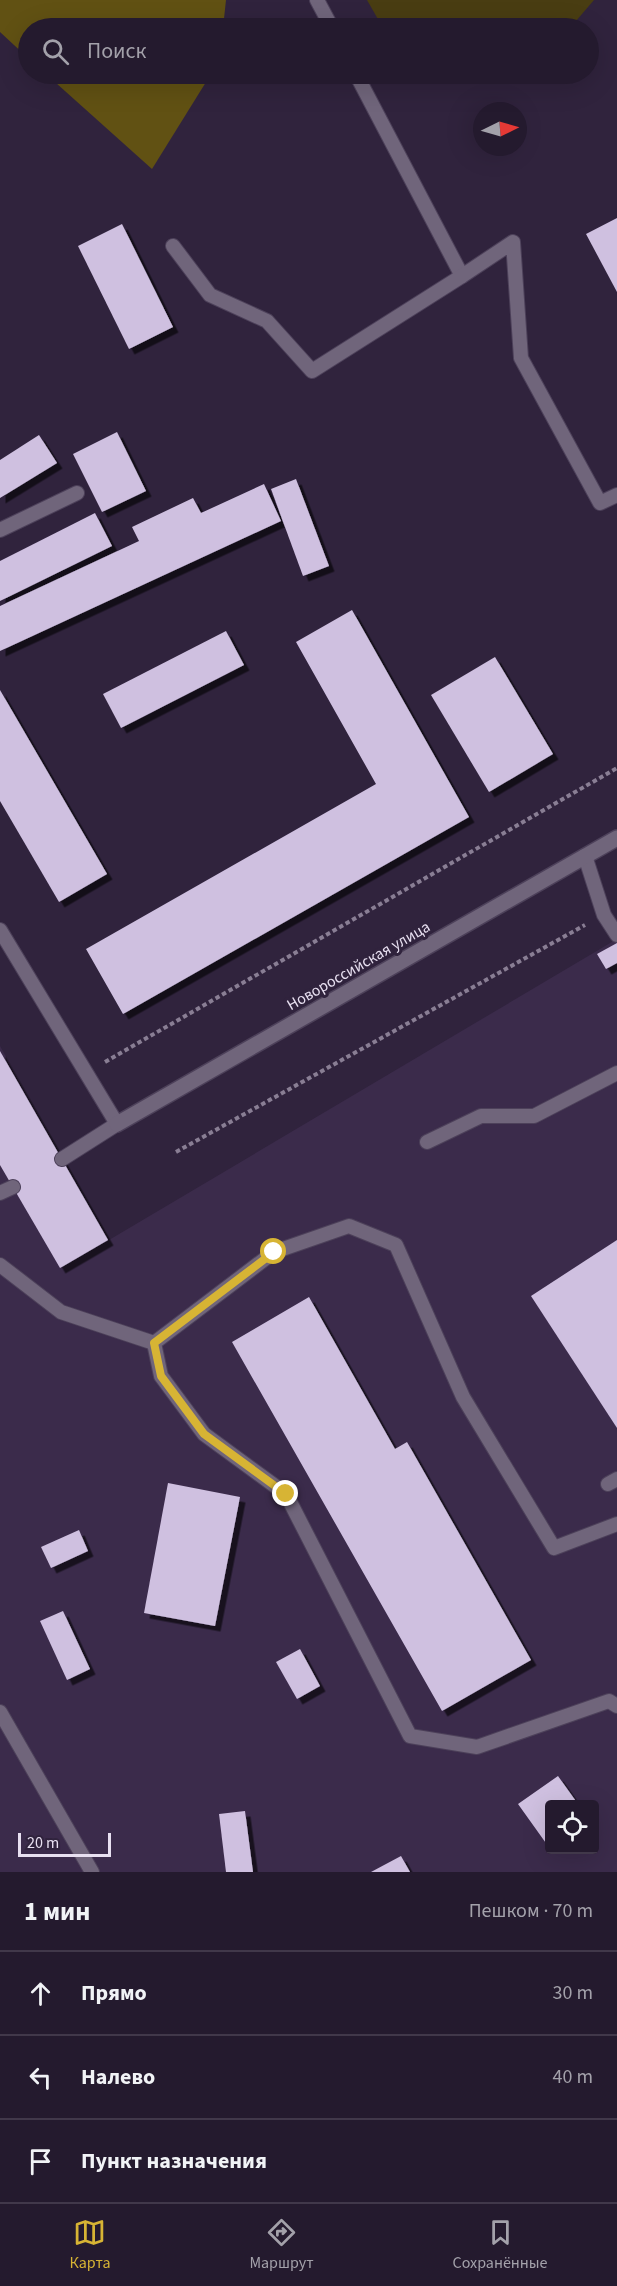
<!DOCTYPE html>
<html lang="ru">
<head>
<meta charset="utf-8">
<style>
	:root { --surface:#241a2e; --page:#2c2336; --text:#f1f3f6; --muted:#a3a1aa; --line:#41384a; --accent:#d7b434 }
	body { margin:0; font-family:"Source Sans 3",sans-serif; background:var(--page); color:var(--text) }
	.controls { position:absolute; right:18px; bottom:18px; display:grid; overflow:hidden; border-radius:6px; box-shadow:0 6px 24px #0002 }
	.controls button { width:54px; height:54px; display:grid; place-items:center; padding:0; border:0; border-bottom:2px solid var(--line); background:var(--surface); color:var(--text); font:30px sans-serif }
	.compass { position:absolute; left:473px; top:102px; width:54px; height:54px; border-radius:50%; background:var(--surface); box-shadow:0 6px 24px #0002; rotate:85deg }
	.scale { position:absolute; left:18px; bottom:15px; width:93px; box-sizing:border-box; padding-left:6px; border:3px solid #e8e0f1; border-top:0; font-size:16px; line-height:21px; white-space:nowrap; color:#e8e0f1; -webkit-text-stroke:4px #30233d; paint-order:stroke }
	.stop { position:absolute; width:18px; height:18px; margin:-14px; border:4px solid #d7b434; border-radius:50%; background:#fff }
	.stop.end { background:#d7b434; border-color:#fff; box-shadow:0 2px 6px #0008 }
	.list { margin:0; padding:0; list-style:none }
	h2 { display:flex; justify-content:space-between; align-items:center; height:78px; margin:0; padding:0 24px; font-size:26px }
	h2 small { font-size:20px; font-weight:400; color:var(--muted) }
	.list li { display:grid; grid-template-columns:39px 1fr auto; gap:18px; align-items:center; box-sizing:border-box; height:84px; padding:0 24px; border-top:2px solid var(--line) }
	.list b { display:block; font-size:22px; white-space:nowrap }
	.list em { font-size:20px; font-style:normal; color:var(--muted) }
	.icon { flex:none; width:33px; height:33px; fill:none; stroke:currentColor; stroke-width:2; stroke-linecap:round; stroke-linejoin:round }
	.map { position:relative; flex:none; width:617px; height:1872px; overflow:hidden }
	.search { position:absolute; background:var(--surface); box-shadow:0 6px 24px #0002; left:18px; right:18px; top:18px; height:66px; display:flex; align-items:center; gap:15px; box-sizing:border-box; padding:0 21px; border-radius:33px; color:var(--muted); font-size:22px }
	.sheet { height:330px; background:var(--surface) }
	nav { display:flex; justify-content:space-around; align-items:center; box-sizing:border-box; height:84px; border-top:2px solid var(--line); background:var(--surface); font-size:16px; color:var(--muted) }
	nav a { display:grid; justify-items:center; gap:3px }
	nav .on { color:var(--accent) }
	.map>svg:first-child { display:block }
	.built { fill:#3b2b4b; fill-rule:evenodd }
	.green { fill:#493d12 }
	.forest { fill:#615113 }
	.building { fill:#cfc0e0; filter:url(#shadow) }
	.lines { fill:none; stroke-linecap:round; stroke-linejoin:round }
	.lane-casing { stroke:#4d415a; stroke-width:16 }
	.street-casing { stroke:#4d415a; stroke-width:18 }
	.path { stroke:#897e94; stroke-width:4; stroke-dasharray:4.5 3; stroke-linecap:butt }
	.lane { stroke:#70657b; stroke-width:14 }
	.street { stroke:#70657b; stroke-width:15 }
	.route { stroke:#d7b434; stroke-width:8 }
	.labels { text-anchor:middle; stroke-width:6; stroke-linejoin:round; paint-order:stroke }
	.street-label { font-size:16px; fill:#e8e0f1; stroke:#30233d }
</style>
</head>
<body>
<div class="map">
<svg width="617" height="1872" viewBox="0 0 617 1872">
	<defs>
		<filter id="shadow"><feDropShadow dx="5.5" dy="5.5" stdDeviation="0" flood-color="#0009"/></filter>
	</defs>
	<rect width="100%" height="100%" fill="#30233d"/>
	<!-- built -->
	<path class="built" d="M617 939V1872H0V1046L109 1240ZM550 1804H594V1850H550Z"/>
	<!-- green -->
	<polygon class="green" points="367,0 594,0 570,28 383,28"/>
	<!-- forest -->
	<g class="forest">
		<polygon points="0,0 226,0 223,28 28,28 28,58 0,32"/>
		<polygon points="46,74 211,74 152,169"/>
	</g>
	<!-- building -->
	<g class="building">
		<polygon points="617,218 617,292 586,234"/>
		<polygon points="122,224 173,327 129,349 78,246"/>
		<polygon points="117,432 146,491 102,512 73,454"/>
		<polygon points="39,435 57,463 0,498 0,460"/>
		<polygon points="296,479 329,566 303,576 271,489"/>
		<polygon points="264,484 281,521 0,651 0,606 139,541 132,527 193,498 201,513"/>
		<polygon points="95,513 112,546 0,601 0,561"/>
		<polygon points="352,610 469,817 123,1014 86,949 376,784 296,642"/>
		<polygon points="226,631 244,665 121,728 103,694"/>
		<polygon points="495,657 553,754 489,792 431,695"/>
		<polygon points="0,690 107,874 59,902 0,801"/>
		<polygon points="617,943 617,963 606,969 597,954"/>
		<polygon points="0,1051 108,1240 60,1268 0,1165"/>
		<polygon points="617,1240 617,1428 531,1296"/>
		<polygon points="309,1297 395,1449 407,1442 531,1660 442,1711 232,1342"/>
		<polygon points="168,1483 240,1497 215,1626 144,1613"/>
		<polygon points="79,1530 88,1551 51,1568 41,1547"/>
		<polygon points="63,1611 90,1669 67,1680 40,1621"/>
		<polygon points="300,1649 320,1686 297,1699 276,1662"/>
		<polygon points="558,1776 578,1804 550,1804 548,1846 518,1804"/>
		<polygon points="245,1811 253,1872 226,1872 219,1814"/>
		<polygon points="401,1856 410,1872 371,1872"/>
	</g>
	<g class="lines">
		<defs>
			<g id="lane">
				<polyline points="317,0 332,28"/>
				<polyline points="356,74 462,276"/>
				<polyline points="173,246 210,295 267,321 312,371 462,276 513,242 521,358 600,503 617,495"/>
				<polyline points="0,530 77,493"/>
				<polyline points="585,856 604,915 617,935"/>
				<polyline points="0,930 117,1124 62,1159"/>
				<polyline points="427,1142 481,1116 534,1116 617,1073"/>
				<polyline points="0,1193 13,1187"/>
				<polyline points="0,1265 61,1312 154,1343"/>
				<polyline points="608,1484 617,1479"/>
				<polyline points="617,1524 554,1548 463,1397 396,1245 349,1226 274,1252 154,1343 161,1376 204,1434 286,1494 410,1736 477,1747 609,1701 617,1706"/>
				<polyline points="0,1712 92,1872"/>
			</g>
			<polyline id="street" points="117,1124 617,838"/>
		</defs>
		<!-- lane casing -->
		<use href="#lane" class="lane-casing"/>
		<!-- street casing -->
		<use href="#street" class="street-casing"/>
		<!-- path -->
		<g class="path">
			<polyline points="105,1062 617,768"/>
			<polyline points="176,1152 585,925"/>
		</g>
		<!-- lane -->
		<use href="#lane" class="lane"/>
		<!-- street -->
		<use href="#street" class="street"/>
	</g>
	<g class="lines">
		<!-- route -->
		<polyline class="route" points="274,1252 154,1343 161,1376 204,1434 286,1494"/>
	</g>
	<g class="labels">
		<!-- street labels -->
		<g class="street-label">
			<text transform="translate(358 965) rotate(-30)" y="6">Новороссийская улица</text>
		</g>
	</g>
</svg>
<div class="controls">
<button><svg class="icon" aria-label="locate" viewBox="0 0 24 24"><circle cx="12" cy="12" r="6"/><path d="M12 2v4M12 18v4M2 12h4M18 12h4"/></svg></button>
</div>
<svg class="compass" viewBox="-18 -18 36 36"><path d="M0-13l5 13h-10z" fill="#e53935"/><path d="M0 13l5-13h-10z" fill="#a3a1aa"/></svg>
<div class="scale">20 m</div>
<div class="stop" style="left:274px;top:1252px"></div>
<div class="stop end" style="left:286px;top:1494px"></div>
<div class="search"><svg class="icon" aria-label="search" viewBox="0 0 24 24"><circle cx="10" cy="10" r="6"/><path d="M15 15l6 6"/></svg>Поиск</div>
</div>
<section class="sheet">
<h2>1 мин<small>Пешком · 70 m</small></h2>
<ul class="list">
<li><svg class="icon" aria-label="ahead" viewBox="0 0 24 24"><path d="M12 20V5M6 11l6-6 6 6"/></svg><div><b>Прямо</b></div><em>30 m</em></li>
<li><svg class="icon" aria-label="left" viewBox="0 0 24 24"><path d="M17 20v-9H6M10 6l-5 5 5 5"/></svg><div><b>Налево</b></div><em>40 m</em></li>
<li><svg class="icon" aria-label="arrive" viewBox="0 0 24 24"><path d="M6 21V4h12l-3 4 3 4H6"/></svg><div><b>Пункт назначения</b></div></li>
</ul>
</section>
<nav>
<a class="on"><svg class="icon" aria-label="map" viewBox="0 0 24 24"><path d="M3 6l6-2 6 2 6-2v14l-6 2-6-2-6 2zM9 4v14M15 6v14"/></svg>Карта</a>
<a><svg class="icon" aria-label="directions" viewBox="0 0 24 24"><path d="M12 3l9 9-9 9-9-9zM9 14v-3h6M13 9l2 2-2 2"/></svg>Маршрут</a>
<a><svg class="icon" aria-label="saved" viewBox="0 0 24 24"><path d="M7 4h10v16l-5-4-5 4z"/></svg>Сохранённые</a>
</nav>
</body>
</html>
